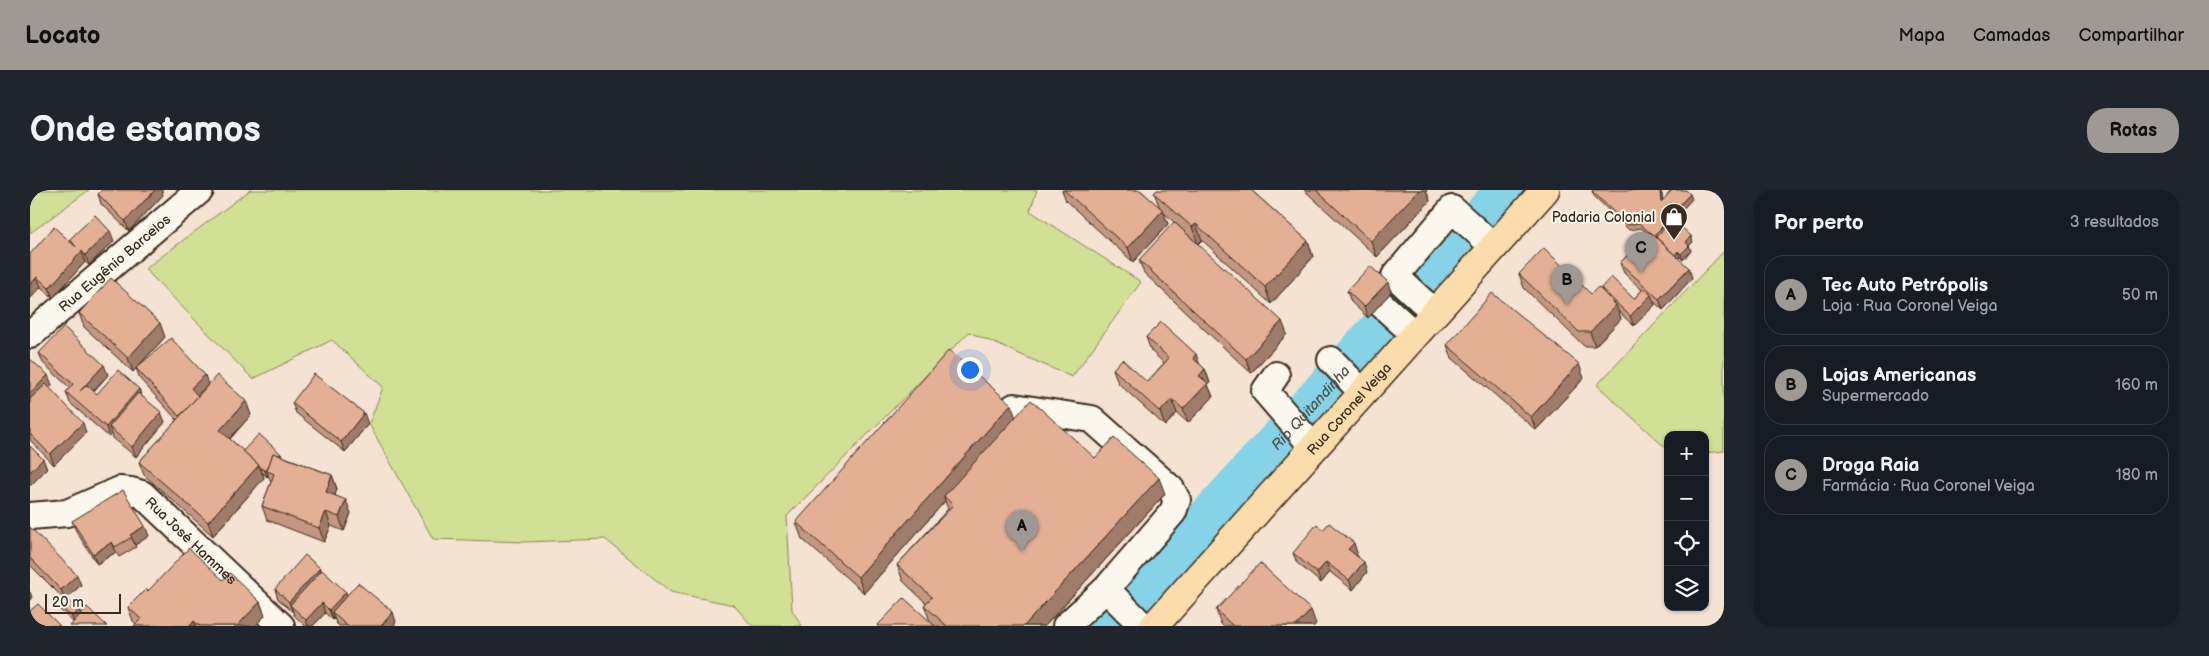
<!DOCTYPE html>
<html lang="pt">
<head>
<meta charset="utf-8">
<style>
	:root { --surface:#171b24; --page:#20242c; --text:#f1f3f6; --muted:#9ea1a6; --line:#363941; --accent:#9f9995 }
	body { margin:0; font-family:"Balsamiq Sans",sans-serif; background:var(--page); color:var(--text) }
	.controls { position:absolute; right:15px; bottom:15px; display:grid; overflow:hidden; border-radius:10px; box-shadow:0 1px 4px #0004 }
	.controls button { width:45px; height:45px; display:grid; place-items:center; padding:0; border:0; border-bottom:1px solid var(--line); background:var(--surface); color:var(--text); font:25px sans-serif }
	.scale { position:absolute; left:15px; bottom:12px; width:76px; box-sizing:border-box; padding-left:5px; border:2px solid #3b2a1e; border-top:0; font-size:14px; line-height:18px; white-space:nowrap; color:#3b2a1e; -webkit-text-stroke:4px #fbf7ec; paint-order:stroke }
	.you { position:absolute; left:939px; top:179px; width:18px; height:18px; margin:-12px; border:4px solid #fff; border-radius:50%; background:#1a73e8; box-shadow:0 0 0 8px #1a73e833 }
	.badge { display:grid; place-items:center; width:32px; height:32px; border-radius:50%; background:var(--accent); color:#111; font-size:16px; font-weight:700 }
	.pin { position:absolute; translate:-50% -41px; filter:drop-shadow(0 1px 2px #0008) }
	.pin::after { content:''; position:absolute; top:26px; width:18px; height:15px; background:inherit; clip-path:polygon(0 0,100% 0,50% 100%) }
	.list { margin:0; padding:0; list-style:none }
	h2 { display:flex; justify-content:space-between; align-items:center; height:65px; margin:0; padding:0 20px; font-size:21px }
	h2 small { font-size:16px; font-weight:400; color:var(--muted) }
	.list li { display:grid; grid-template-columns:32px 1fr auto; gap:15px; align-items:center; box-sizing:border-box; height:80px; margin:0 10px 10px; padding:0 10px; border:1px solid var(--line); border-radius:20px }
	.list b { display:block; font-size:19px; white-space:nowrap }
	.list p { margin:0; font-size:16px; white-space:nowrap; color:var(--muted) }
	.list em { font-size:16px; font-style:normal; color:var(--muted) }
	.icon { flex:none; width:28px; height:28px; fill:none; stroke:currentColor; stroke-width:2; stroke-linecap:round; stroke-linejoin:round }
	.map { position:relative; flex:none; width:1694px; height:436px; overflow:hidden; border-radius:20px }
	header { display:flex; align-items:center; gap:30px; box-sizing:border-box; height:70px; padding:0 25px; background:var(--accent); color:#111 }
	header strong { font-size:24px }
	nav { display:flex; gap:28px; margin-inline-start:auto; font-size:18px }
	.intro { display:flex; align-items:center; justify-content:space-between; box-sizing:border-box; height:120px; padding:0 30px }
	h1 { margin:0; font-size:35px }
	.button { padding:12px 22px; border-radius:20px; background:var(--accent); color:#111; font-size:18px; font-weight:700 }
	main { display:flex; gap:30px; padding:0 30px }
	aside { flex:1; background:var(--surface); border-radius:20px; box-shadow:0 1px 4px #0004 }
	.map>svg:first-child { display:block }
	.green { fill:#d1e094; stroke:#868559 }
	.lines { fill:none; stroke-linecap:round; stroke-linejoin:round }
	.river { stroke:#86d2e6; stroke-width:45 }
	.minor-casing { stroke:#3b2a1e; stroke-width:30 }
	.major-casing { stroke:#3b2a1e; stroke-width:31 }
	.minor { stroke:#fbf7ec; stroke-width:26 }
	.major { stroke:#faddab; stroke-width:28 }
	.wall { fill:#c39781; stroke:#3b2a1e }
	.shaded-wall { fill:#9f7b69; stroke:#3b2a1e }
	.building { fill:#e3b096; stroke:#3b2a1e }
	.labels { text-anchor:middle; stroke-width:4; stroke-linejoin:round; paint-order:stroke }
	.poi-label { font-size:14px; fill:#3b2a1e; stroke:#fbf7ec; text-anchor:end }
	.street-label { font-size:14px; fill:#3b2a1e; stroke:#fbf7ec }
	.water-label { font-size:15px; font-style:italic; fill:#4e5450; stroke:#fbf7ec }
</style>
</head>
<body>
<header>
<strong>Locato</strong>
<nav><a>Mapa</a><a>Camadas</a><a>Compartilhar</a></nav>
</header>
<div class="intro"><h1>Onde estamos</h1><a class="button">Rotas</a></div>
<main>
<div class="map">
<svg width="1694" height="436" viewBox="0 0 1694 436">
	<rect width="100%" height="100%" fill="#f4e2d2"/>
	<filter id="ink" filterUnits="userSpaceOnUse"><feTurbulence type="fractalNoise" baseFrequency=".02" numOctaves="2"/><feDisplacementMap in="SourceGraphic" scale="10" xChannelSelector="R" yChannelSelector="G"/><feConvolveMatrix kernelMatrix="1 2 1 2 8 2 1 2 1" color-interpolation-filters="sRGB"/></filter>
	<g filter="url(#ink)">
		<!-- green -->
		<g class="green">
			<polygon points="0,0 59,0 0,43"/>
			<polygon points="220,0 1007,0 1000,21 1111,92 1042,187 939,142 757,326 762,420 772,436 722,436 704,415 641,402 575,349 495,352 403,349 339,234 353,197 302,150 223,189 115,79"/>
			<polygon points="1694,61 1694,261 1675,263 1675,245 1638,245 1638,260 1567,195"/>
		</g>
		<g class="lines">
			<!-- river -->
			<path class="river" id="s1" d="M1082 436 1479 0"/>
			<defs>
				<g id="minor">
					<polyline points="1351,114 1385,145"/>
					<polyline points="1405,123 1365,86 1422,19 1464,57"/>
					<path id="s2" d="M0 145 170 0"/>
					<polyline points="1301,170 1333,203"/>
					<polyline points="1246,185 1235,201 1284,258"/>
					<polyline points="984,217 1062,229 1141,299 1147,310 1143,322 1076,399 1036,436"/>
					<path id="s3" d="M0 326 37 323 90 300 101 301 112 304 251 436"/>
					<polyline points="1076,399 1113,436"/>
				</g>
				<g id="major">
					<path id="s4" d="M1124 436 1515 0"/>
				</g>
			</defs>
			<!-- minor casing -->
			<use href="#minor" class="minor-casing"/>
			<!-- major casing -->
			<use href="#major" class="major-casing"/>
			<!-- minor -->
			<use href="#minor" class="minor"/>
			<!-- major -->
			<use href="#major" class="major"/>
		</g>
		<!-- wall -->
		<g class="wall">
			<polygon points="1032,0 1110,0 1130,18 1124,3 1222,1 1278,51 1283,67 1241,114 1172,50 1168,54 1133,22 1138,34 1103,72 1036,11"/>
			<polygon points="1274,0 1396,0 1400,11 1347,67"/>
			<polygon points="1630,0 1632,5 1632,10 1662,9 1645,27 1646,30 1645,31 1663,52 1659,56 1661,61 1653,70 1650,67 1648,68 1662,88 1633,120 1623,111 1625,115 1604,136 1589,122 1591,129 1565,156 1554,156 1494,98 1489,84 1561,104 1572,102 1571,98 1604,109 1612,100 1594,83 1590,73 1618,44 1611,38 1599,40 1564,6 1562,1"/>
			<polygon points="68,4 133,5 99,41 71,14"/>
			<polygon points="40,49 84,51 59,75 55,72 23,108 11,97 0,109 0,64 41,52"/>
			<polygon points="1109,70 1257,144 1221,183 1114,83"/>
			<polygon points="1317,101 1361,102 1338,128 1321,112"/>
			<polygon points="49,123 135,147 103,182 54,137"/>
			<polygon points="1116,147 1170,175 1175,179 1180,193 1178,195 1183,207 1158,233 1147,223 1135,236 1088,193 1083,179 1117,192 1134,173 1121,161"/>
			<polygon points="1417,155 1554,188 1506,240 1422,168"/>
			<polygon points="9,163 78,185 64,201 67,204 109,199 112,207 135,232 106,267 83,248 82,244 79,247 40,213 36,202 40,198 13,173"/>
			<polygon points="0,169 22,195 19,198 56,243 24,275 0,250"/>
			<polygon points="106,178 178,195 221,225 200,249 213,261 252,266 302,285 307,299 305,305 321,323 314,341 301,336 294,352 237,330 232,316 241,292 238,285 237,287 232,282 234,288 183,346 114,285 109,272 147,230 110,189"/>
			<polygon points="262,213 338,234 315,262 266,223"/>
			<polygon points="986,227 1135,304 1015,436 905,436 900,431 894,415 896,413 873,391 867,375 918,319 915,311 834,403 772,349 766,332"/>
			<polygon points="42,331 119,346 105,355 106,357 89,367 86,362 67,374 46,341"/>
			<polygon points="0,337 51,395 37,408 49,420 51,424 43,432 29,419 27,414 33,408 0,375"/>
			<polygon points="1293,340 1327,363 1326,365 1337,382 1323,400 1300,382 1291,393 1267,373 1263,363"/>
			<polygon points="290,378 291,382 317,406 366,432 363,436 309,436 306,433 304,428 303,430 295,423 283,436 275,436 264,425 263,422 248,409 245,399"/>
			<polygon points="193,390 230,412 235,426 225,436 104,436 106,434 103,431 98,417 118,401"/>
			<polygon points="1186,420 1286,434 1284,436 1193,436 1191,434"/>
		</g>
		<!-- shaded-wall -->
		<g class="shaded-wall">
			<polygon points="125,0 132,0 133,5 99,41 95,31"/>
			<polygon points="1389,0 1396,0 1400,11 1347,67 1341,51"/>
			<polygon points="1630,0 1632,5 1633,17 1631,12"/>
			<polygon points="1660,4 1662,9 1645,27 1646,30 1628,49 1623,46 1642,23"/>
			<polygon points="1133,20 1138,34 1103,72 1098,58"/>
			<polygon points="1166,34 1172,50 1168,54 1162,37"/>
			<polygon points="80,41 84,51 59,75 55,65"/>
			<polygon points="1661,46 1663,52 1658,57 1656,52"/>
			<polygon points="1278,51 1283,67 1241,114 1235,97"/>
			<polygon points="1659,56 1661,61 1653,70 1651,64"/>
			<polygon points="52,61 55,72 23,108 19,98"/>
			<polygon points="1648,61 1650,67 1647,70 1645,65"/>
			<polygon points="1659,78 1662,88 1633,120 1629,109"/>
			<polygon points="7,87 11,97 0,109 0,95"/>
			<polygon points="1358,92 1361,102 1338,128 1334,117"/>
			<polygon points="1621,105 1625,115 1604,136 1600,126"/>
			<polygon points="1586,115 1591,129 1565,156 1560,142"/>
			<polygon points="1252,131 1257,144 1221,183 1216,169"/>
			<polygon points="130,133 135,147 103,182 98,168"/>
			<polygon points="1166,164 1171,178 1163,168"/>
			<polygon points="1549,174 1554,188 1506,240 1501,227"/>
			<polygon points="74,175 78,185 53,211 50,201"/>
			<polygon points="1175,179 1180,193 1178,195 1183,207 1158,233 1153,219 1169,186"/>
			<polygon points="18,185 22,195 0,219 0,204"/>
			<polygon points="175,185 178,195 164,208 161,198"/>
			<polygon points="109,199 113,209 79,237 82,244 79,247 76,237"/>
			<polygon points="1142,209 1147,223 1135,236 1130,222"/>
			<polygon points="216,211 221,225 195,254 190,240"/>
			<polygon points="981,214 987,231 914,306 915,311 834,403 828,387"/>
			<polygon points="131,222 135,232 106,267 102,257"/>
			<polygon points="334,223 338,234 315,262 311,252"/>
			<polygon points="53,233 56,243 24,275 20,264"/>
			<polygon points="251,264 253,269 237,281 238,285 237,287 235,281"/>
			<polygon points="13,269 17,279 0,296 0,282"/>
			<polygon points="229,275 234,288 183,346 178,332"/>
			<polygon points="302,285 307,299 301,316 296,302"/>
			<polygon points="1129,288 1135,304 1015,436 994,436"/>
			<polygon points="316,310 321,323 314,341 309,327"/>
			<polygon points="296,322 301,336 294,352 289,338"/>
			<polygon points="115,336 119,346 105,355 100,345"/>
			<polygon points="82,352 86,362 67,374 63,364"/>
			<polygon points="1324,353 1327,363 1322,370 1318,359"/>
			<polygon points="1296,372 1300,382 1291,393 1287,383"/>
			<polygon points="1334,372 1337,382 1323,400 1319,390"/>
			<polygon points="290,378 293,389 260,415 263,422 259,412"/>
			<polygon points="47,385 51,395 35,410 31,400"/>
			<polygon points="0,402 2,407 0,410"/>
			<polygon points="316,402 319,413 302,422 304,428 303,430 299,420"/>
			<polygon points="230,412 235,426 225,436 207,436"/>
			<polygon points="292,413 295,423 283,436 278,436 276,430"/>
			<polygon points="49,420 51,425 44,433 42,427"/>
			<polygon points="1281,420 1286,434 1284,436 1266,436"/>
			<polygon points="363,422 366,432 363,436 351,436"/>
			<polygon points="164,431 166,436 160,436"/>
		</g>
		<!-- building -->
		<g class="building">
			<polygon points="72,0 125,0 95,31 68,4"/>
			<polygon points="1034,0 1110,0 1133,20 1098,58"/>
			<polygon points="1127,0 1221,0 1278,51 1235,97 1166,34 1162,37 1124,3"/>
			<polygon points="1286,0 1389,0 1341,51"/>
			<polygon points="1563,0 1630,0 1631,12 1642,0 1656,0 1660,4 1642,23 1644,25 1624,45 1620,42 1619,42 1609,33 1597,35 1562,1"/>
			<polygon points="65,25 80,41 55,65 52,61 19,98 7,87 0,95 0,64 24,37 46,57 40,49"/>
			<polygon points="1643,29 1661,46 1656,52 1659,56 1651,64 1648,61 1645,65 1626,47"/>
			<polygon points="1144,32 1252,131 1216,169 1109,70"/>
			<polygon points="1620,42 1659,78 1629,109 1590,73"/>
			<polygon points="1514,58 1561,104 1568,97 1586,115 1560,142 1549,142 1489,84"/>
			<polygon points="1340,76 1358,92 1334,117 1317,101"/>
			<polygon points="1581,87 1604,109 1614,98 1621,105 1600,126 1571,98"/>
			<polygon points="81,88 130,133 98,168 49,123"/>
			<polygon points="1462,103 1549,174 1501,227 1417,155"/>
			<polygon points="1131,132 1166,164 1163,168 1175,179 1169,186 1178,193 1153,219 1142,209 1130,222 1083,179 1092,169 1117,192 1139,168 1116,147"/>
			<polygon points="34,137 74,175 50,201 57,195 67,204 88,180 109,199 76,237 36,202 43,194 9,163"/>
			<polygon points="141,148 175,185 161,198 168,206 156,220 149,226 106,178"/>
			<polygon points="919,160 981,214 828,387 766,332"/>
			<polygon points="0,169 18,185 0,204"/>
			<polygon points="284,184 334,223 311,252 262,213"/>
			<polygon points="187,185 216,211 190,240 229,275 178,332 109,272"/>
			<polygon points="16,194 53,233 20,264 0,244 0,209"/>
			<polygon points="108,203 131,222 102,257 79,237"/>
			<polygon points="1001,210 1065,268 1084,248 1129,288 994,436 917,436 894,415 902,407 867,375 923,315 914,306"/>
			<polygon points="229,244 251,264 249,265 243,263 238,278 235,281 230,277 229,275 213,261"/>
			<polygon points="0,256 13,269 0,282"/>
			<polygon points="243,263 302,285 296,302 316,310 309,327 296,322 289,338 232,316 244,284 237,281"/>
			<polygon points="93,300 115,336 100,345 102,347 85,357 82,352 63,364 42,331"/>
			<polygon points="1299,333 1324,353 1318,359 1334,372 1319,390 1296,372 1287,383 1263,363 1287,334 1293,340"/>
			<polygon points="0,337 47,385 31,400 0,368"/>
			<polygon points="159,358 193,390 200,383 230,412 207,436 170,436 164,431 160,436 104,436 111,429 98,417 116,399 118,401"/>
			<polygon points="275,365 290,378 259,412 245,399"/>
			<polygon points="1230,373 1281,420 1266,436 1203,436 1186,420"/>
			<polygon points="292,380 316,402 299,420 292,413 276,430 260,415"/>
			<polygon points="328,393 363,422 351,436 317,436 302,422"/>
			<polygon points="34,406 49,420 42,427 27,414"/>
			<polygon points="874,408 905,436 847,436"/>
			<polygon points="8,414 30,436 0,436 0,421"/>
			<polygon points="57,417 77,436 40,436"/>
		</g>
	</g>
	<!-- icons -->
	<defs>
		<symbol id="shop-pin" viewBox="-11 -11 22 30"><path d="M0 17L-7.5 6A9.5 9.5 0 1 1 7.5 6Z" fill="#3b2a1e" stroke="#fbf7ec"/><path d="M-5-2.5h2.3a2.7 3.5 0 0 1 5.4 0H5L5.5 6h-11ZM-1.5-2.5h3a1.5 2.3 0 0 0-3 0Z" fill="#fff"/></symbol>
	</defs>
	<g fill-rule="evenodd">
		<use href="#shop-pin" x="1628" y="11" width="32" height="43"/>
	</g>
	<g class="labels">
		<!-- poi labels -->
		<g class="poi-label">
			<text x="1625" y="32">Padaria Colonial</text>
		</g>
		<!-- street labels -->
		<g class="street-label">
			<text dy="5" stroke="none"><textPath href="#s2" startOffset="111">Rua Eugênio Barcelos</textPath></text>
			<text dy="5" stroke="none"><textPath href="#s4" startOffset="292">Rua Coronel Veiga</textPath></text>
			<text dy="5" stroke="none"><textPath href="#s3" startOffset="185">Rua José Hammes</textPath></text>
		</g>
		<!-- water labels -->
		<g class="water-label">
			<text dy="5" stroke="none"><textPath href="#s1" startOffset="295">Rio Quitandinha</textPath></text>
		</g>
	</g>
</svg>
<div class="controls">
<button>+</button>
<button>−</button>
<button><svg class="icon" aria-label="locate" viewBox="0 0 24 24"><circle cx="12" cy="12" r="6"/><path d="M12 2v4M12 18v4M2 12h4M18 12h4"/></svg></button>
<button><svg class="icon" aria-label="layers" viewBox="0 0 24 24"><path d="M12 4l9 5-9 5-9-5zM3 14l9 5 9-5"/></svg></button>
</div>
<div class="scale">20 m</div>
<div class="you"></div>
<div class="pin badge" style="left:992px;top:361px">A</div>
<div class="pin badge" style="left:1537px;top:115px">B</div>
<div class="pin badge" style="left:1611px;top:83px">C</div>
</div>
<aside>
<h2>Por perto<small>3 resultados</small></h2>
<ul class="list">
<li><span class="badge">A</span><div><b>Tec Auto Petrópolis</b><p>Loja · Rua Coronel Veiga</p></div><em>50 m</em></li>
<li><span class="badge">B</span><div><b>Lojas Americanas</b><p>Supermercado</p></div><em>160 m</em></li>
<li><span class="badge">C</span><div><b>Droga Raia</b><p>Farmácia · Rua Coronel Veiga</p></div><em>180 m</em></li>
</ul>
</aside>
</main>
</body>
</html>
